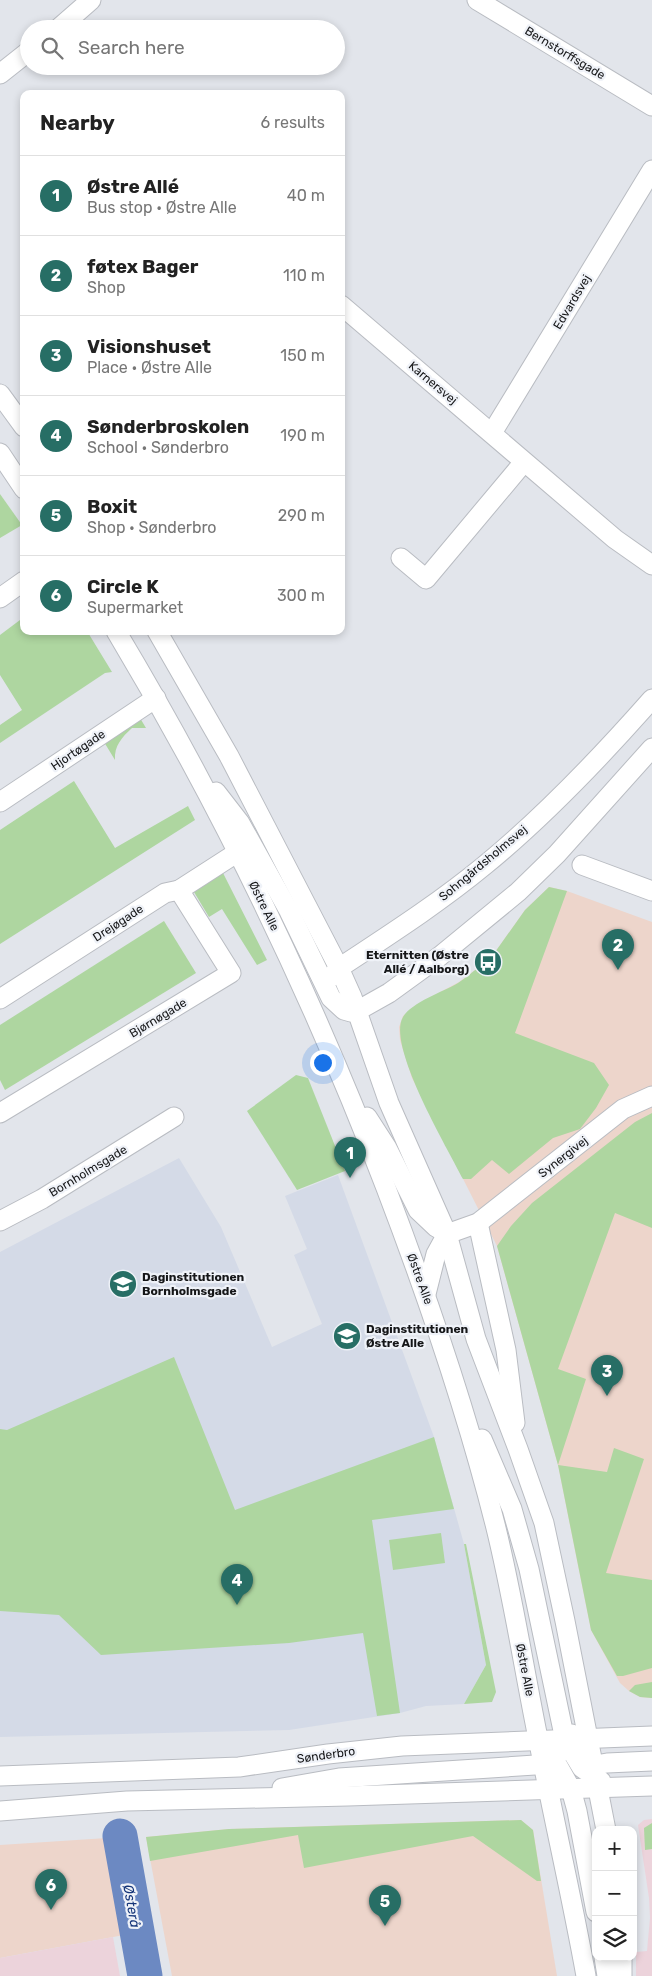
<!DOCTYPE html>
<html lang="en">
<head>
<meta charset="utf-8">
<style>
	:root { --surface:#fff; --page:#f6f6f6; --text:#222; --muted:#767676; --line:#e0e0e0; --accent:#276e65 }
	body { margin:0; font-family:Rubik,sans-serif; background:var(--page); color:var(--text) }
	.controls { position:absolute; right:15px; bottom:15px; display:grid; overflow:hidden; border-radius:10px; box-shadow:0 2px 8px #0003 }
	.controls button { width:45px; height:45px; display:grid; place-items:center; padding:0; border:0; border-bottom:1px solid var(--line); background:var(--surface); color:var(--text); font:25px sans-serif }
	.you { position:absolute; left:322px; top:1062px; width:18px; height:18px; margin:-12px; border:4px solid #fff; border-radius:50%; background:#1a73e8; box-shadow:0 0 0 8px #1a73e833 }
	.badge { display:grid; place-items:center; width:32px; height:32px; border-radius:50%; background:var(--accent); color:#fff; font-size:16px; font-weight:700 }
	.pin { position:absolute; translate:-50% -41px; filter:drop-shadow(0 1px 2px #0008) }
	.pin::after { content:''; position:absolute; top:26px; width:18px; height:15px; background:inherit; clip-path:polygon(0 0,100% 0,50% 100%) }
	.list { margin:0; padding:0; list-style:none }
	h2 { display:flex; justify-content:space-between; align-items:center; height:65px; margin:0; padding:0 20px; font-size:21px }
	h2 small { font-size:16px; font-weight:400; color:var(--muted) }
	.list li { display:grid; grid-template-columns:32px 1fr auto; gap:15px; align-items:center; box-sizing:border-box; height:80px; padding:0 20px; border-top:1px solid var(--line) }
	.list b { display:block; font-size:19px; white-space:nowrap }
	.list p { margin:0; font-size:16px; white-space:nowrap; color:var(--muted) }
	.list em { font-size:16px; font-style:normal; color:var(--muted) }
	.icon { flex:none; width:28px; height:28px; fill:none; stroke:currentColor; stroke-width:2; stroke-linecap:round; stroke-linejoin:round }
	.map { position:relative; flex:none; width:652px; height:1976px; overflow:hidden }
	.search { position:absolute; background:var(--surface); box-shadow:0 2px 8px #0003; left:20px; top:20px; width:325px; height:55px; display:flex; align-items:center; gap:12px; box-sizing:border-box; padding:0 18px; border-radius:28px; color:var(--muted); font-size:19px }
	.panel { position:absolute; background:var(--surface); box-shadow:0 2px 8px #0003; left:20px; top:90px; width:325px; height:545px; border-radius:10px }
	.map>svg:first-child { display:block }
	.commercial { fill:#edd5cb }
	.industrial { fill:#ecd3db }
	.built { fill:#d4dae7 }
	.green { fill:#aed6a0 }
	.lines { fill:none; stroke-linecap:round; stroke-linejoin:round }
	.river { stroke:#6c89c2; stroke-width:35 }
	.minor-casing { stroke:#b9bcc2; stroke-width:21 }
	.minor { stroke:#fff; stroke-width:19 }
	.labels { text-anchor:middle; stroke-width:4.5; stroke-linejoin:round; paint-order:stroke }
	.street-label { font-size:12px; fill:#151618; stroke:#eff2f8 }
	.poi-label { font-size:12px; font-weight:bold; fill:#151618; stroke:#eff2f8; text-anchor:start }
	.water-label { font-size:14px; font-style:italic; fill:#153579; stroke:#eff2f8 }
</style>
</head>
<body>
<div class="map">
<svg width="652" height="1976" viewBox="0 0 652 1976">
	<rect width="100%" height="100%" fill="#e2e5eb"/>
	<!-- commercial -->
	<g class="commercial">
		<polygon points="549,887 567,891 652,922 652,1698 640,1697 629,1691 620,1683 591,1630 558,1465 497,1246 412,1078 400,1040 399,1027 403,1016 416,1005 459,982 479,967 485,973 497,961 493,955 525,910"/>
		<polygon points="521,1820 533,1830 557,1976 172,1976 146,1837 229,1829"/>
		<polygon points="107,1838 124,1935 0,1958 0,1845"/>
	</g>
	<!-- industrial -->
	<g class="industrial">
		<polygon points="652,1819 652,1976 636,1976 636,1952 647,1951 650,1918 649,1898 638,1825 644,1820"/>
		<polygon points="113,1937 120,1976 0,1976 0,1958"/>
	</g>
	<!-- built -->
	<polygon class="built" points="179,1158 221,1227 272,1347 322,1324 294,1255 307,1249 285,1196 338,1175 434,1437 464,1544 486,1665 464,1704 426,1706 400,1713 289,1730 0,1737 0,1252"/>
	<!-- green -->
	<g class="green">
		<polygon points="0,494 22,525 0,538"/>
		<polygon points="24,617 24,631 87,631 112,672 105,673 0,743 0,725 22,710 0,675 0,635"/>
		<path d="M140 718 146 728H132C122 737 114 746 115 760L104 742Z"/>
		<polygon points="74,781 115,848 188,806 195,820 0,944 0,830"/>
		<polygon points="223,873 267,960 257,965 222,909 209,917 194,892"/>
		<path d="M549 887 567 891 515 1033 594 1063 609 1085 596 1108 580 1129 553 1138 509 1174 492 1160 471 1179H463C448 1149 386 1045 403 1017 412 1002 443 992 458 983 466 978 472 972 479 967L485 973 497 961 493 955 525 910Z"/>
		<polygon points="164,921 196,973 5,1090 0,1080 0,1025"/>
		<polygon points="296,1075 308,1078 345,1171 297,1190 247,1111"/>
		<polygon points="652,1113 652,1228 615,1213 558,1369 586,1379 558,1465 607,1472 614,1448 644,1459 606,1573 652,1580 652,1668 623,1676 617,1676 591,1630 558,1465 497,1246 511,1226 532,1203 635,1122"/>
		<polygon points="174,1357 235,1510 434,1437 454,1509 372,1520 400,1713 377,1716 363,1633 289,1643 101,1655 59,1615 0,1611 0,1429 7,1430"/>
		<polygon points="441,1533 445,1563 393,1570 389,1540"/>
		<polygon points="464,1544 466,1544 496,1692 492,1702 464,1704 486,1665"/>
		<polygon points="652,1682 652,1698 640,1697 629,1691 635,1685"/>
		<polygon points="521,1820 533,1830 541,1881 537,1881 473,1836 304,1868 298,1835 150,1861 146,1837 229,1829"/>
		<polygon points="652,1823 652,1849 645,1850 644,1828"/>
	</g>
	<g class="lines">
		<!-- river -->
		<polyline class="river" points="120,1836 145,1976"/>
		<defs>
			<g id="minor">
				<polyline points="477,0 652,106"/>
				<polyline points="58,29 91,0"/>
				<polyline points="0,74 29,51"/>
				<polyline points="341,305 615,539 652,565"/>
				<polyline points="0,394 24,427"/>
				<polyline points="492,433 652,170"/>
				<polyline points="0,453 24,489"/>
				<polyline points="401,558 426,579 524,462"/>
				<polyline points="0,598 24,581"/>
				<path d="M116 631C222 808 312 995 386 1188 428 1298 466 1409 495 1524 513 1596 524 1670 539 1743 554 1821 572 1898 586 1976"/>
				<polyline points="157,631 229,756 339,968 352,997 389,1103 447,1234 476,1339 518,1449 544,1523 565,1621 606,1830"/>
				<polyline points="216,792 240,823 289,911 331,998 344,1010 351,1012 357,1011 389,993 440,956 518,892 557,854 652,748"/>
				<polyline points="0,802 156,698"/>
				<polyline points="582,865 652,891"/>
				<path d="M331 977 339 968C389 935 439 903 485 865 546 815 600 758 652 699"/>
				<polyline points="0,999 165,893 179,890 238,852"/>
				<polyline points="0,1113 231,973 179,890"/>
				<polyline points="367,1117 387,1148 418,1210 436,1227 446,1233"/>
				<polyline points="0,1221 42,1199 174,1117"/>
				<polyline points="478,1223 506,1350 515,1423"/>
				<polyline points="426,1294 436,1254 447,1234 478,1223 623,1109 652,1096"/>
				<polyline points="482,1439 512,1509 529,1569 565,1740 582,1768 601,1781"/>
				<polyline points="542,1751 558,1766 571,1789 577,1811 596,1912"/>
				<polyline points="584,1767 607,1763 652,1761"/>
				<polyline points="0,1776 239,1767 328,1754 402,1746 652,1736"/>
				<path d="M282 1788 339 1778 535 1765C553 1761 565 1752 572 1734"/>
				<polyline points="0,1811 127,1801 348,1796 652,1786"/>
				<polyline points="604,1957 607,1976"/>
				<polyline points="622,1976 622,1957"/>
			</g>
		</defs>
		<!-- minor casing -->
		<use href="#minor" class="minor-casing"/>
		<!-- minor -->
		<use href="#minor" class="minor"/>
	</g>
	<!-- icons -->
	<defs>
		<symbol id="bus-disc" viewBox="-11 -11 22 22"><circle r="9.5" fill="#276e65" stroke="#eff2f8"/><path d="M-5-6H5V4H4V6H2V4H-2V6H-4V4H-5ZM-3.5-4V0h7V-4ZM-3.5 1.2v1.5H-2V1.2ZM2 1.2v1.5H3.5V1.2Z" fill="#fff"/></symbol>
		<symbol id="school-disc" viewBox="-11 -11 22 22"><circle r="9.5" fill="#276e65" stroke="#eff2f8"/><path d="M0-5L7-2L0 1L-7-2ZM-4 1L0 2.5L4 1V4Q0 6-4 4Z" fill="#fff"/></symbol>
	</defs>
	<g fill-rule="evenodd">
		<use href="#bus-disc" x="472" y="946" width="32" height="32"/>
		<use href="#school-disc" x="107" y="1268" width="32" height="32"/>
		<use href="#school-disc" x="331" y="1320" width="32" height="32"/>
	</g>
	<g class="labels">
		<!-- street labels -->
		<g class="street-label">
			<text transform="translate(565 53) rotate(31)" y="4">Bernstorffsgade</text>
			<text transform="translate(572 302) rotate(-59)" y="4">Edvardsvej</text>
			<text transform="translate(433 383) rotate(40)" y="4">Karnersvej</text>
			<text transform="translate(78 750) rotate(-34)" y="4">Hjortøgade</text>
			<text transform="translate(483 863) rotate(-40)" y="4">Sohngårdsholmsvej</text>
			<text transform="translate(264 906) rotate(64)" y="4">Østre Alle</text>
			<text transform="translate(118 923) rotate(-33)" y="4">Drejøgade</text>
			<text transform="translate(158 1018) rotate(-31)" y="4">Bjørnøgade</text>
			<text transform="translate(563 1157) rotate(-38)" y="4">Synergivej</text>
			<text transform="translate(88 1171) rotate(-31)" y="4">Bornholmsgade</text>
			<text transform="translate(420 1279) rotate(70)" y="4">Østre Alle</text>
			<text transform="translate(525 1670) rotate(79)" y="4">Østre Alle</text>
			<text transform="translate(326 1755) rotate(-8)" y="4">Sønderbro</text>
		</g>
		<!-- poi labels -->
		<g class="poi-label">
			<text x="469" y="959" text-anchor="end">Eternitten (Østre<tspan x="469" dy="14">Allé / Aalborg)</tspan></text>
			<text x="142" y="1281">Daginstitutionen<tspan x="142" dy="14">Bornholmsgade</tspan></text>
			<text x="366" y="1333">Daginstitutionen<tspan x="366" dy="14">Østre Alle</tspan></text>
		</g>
		<!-- water labels -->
		<g class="water-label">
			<text transform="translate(132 1906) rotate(80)" y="5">Østerå</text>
		</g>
	</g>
</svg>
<div class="controls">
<button>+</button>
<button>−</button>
<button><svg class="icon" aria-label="layers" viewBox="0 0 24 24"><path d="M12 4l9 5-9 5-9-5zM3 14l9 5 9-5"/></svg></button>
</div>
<div class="you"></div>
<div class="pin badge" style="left:350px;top:1178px">1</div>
<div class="pin badge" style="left:618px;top:970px">2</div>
<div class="pin badge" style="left:607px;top:1396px">3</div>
<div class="pin badge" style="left:237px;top:1605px">4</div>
<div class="pin badge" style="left:385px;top:1926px">5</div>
<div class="pin badge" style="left:51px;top:1910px">6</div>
<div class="search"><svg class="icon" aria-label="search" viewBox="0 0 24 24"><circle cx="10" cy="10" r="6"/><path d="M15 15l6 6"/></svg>Search here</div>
<section class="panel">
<h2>Nearby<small>6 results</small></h2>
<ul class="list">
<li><span class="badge">1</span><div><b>Østre Allé</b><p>Bus stop · Østre Alle</p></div><em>40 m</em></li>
<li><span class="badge">2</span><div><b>føtex Bager</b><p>Shop</p></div><em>110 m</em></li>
<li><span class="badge">3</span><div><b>Visionshuset</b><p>Place · Østre Alle</p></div><em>150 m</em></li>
<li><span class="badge">4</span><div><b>Sønderbroskolen</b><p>School · Sønderbro</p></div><em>190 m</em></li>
<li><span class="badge">5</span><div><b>Boxit</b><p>Shop · Sønderbro</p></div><em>290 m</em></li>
<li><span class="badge">6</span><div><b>Circle K</b><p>Supermarket</p></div><em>300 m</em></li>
</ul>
</section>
</div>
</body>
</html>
